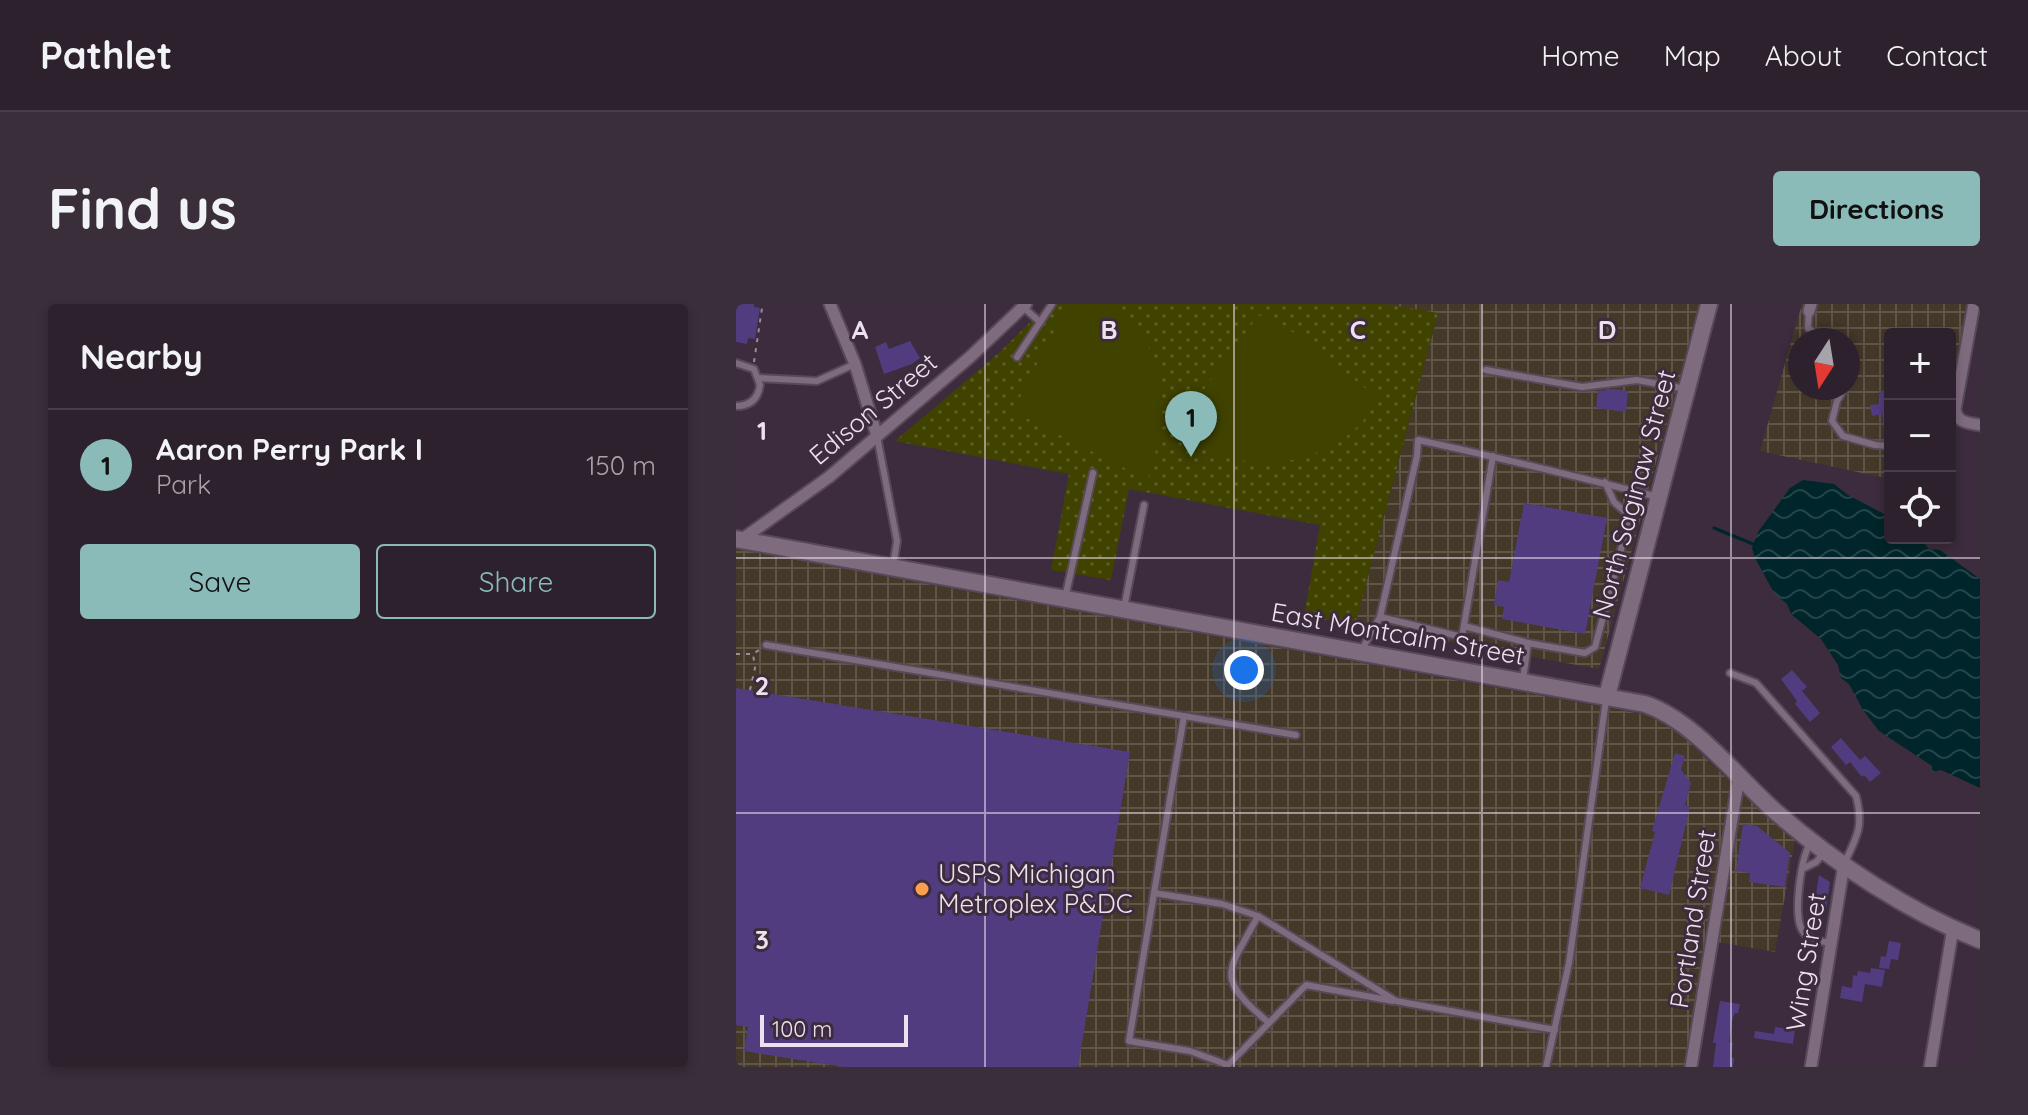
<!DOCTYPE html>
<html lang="en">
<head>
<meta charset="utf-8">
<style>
	:root { --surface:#2d212e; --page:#392e3a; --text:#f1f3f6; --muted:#a7a3aa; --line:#483e4a; --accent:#8bbbb9 }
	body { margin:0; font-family:Quicksand,sans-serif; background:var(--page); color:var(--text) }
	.controls { position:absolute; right:24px; top:24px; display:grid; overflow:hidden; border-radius:8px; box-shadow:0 4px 12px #0003 }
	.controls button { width:72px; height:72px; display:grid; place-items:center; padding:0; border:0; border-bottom:2px solid var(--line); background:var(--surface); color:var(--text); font:40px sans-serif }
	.compass { position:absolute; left:1052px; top:24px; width:72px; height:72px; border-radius:50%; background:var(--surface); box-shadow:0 4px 12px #0003; rotate:192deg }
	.scale { position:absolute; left:24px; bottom:20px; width:148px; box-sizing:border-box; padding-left:8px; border:4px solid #ece1ec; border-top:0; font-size:22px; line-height:28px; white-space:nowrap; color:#ece1ec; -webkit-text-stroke:6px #3c2c3d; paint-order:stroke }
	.you { position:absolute; left:508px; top:366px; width:28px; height:28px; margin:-20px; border:6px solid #fff; border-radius:50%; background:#1a73e8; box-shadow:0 0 0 12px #1a73e833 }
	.badge { display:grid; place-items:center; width:52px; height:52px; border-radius:50%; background:var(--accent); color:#111; font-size:26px; font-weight:700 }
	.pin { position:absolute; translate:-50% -66px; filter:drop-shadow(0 2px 4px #0008) }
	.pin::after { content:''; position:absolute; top:42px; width:28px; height:24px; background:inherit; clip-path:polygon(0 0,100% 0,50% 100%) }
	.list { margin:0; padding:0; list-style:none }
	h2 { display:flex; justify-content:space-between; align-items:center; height:104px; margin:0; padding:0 32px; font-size:34px }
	h2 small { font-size:26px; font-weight:400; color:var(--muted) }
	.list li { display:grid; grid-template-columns:52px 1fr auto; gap:24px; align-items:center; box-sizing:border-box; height:112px; padding:0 32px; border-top:2px solid var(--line) }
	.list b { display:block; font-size:30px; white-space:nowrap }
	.list p { margin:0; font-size:26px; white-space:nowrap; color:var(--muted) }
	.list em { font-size:26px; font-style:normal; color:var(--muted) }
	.actions { display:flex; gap:16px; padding:24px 32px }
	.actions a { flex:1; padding:18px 0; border:2px solid var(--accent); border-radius:8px; text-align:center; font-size:28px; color:var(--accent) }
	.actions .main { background:var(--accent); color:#111 }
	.icon { flex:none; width:44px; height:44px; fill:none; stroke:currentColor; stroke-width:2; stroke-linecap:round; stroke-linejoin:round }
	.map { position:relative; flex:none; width:1244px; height:763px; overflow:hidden; border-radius:8px }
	header { display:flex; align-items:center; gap:48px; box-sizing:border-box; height:112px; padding:0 40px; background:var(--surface); border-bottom:2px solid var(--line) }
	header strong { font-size:38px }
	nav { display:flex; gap:44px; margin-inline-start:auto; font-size:28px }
	.intro { display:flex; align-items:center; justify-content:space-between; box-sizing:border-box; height:192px; padding:0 48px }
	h1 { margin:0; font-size:56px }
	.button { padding:20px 36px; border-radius:8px; background:var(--accent); color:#111; font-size:28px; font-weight:700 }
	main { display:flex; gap:48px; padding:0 48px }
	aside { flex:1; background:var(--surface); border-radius:8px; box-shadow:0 4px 12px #0003 }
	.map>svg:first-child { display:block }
	.industrial { fill:url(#industrial-grid); fill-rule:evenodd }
	.grass { fill:url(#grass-dots) }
	.pitch { fill:#404200 }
	.water { fill:url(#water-waves) }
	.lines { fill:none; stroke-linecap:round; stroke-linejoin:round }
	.stream { stroke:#00252a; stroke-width:3 }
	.building { fill:#523c80 }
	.lane-casing { stroke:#574957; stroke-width:10 }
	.street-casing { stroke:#574957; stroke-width:15 }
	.secondary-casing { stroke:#574957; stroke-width:20 }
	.path { stroke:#9a8d9b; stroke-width:2; stroke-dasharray:4 6; stroke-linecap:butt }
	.lane { stroke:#7e6b7e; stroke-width:6 }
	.street { stroke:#7e6b7e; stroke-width:11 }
	.secondary { stroke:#7e6b7e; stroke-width:16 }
	.grid { fill:none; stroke:#ece1ec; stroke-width:2; stroke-opacity:0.55 }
	.poi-dot { fill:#fa9f4f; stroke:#3c2c3d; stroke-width:3 }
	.labels { text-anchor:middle; stroke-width:6; stroke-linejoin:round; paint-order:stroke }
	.street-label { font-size:26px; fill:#ece1ec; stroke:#3c2c3d }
	.poi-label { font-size:26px; fill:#ece1ec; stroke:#3c2c3d; text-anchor:start }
	.grid-label { font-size:26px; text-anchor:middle; font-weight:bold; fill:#ece1ec; stroke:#3c2c3d; stroke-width:6; stroke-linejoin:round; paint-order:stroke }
</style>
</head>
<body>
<header>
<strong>Pathlet</strong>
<nav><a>Home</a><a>Map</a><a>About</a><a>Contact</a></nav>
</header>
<div class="intro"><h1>Find us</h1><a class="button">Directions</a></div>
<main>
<aside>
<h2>Nearby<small></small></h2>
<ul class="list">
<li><span class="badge">1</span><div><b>Aaron Perry Park I</b><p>Park</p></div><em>150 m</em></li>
</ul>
<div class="actions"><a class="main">Save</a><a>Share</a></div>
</aside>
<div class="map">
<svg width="1244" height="763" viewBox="0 0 1244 763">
	<defs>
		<pattern id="industrial-grid" width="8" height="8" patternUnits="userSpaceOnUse" patternTransform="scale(2)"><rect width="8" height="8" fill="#443829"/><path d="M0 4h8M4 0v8" fill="none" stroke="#5f5448"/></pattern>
		<pattern id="grass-dots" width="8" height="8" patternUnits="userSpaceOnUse" patternTransform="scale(2)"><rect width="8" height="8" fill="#404200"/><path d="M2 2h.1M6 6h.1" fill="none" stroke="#5c5d25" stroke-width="1.8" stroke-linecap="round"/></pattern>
		<pattern id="water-waves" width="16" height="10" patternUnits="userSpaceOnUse" patternTransform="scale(2)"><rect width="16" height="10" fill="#00252a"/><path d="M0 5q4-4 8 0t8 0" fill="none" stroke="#254449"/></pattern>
	</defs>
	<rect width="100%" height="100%" fill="#3c2c3d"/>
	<!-- industrial -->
	<g class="industrial">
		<polygon points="648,0 964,0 863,365 619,321 702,10"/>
		<path d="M1066 0H1231L1216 86 1214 30H1154V175L1024 147ZM1064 36H1112V84H1064Z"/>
		<polygon points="0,245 911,411 943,428 1018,501 1059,536 1039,648 982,638 987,609 974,607 948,763 0,763"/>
	</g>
	<!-- grass -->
	<polygon class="grass" points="313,0 648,0 702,9 619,321 568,312 584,221 393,185 375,276 315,266 333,170 159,137 264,48"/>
	<!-- pitch -->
	<g class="pitch">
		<path d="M332 0H380C436 54 433 106 412 176L282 110 279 103Z"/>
		<path d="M533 10 642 94C617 147 547 170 493 153 473 147 456 136 440 123L522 12Z"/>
	</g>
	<!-- water -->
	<polygon class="water" points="1067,176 1098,180 1112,191 1154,213 1154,234 1184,234 1193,245 1204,246 1244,275 1244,484 1205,466 1196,468 1196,462 1143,427 1127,406 1113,380 1105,374 1102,361 1085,335 1055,310 1051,300 1038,289 1019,254 1016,244 1022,228 1054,184"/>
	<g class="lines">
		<!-- stream -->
		<polyline class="stream" points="978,224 1017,240"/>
	</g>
	<!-- building -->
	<g class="building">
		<polygon points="0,0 18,0 18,3 24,4 19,35 12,34 11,40 0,38"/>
		<polygon points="174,37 184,54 176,60 148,70 139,43 150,38 153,45"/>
		<polygon points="878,85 892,87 890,108 860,104 862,87"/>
		<polygon points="1154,86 1154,134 1149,134 1146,110 1136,112 1134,101 1144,100 1143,88"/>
		<polygon points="788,199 871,214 849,330 766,315 768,303 758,301 762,276 773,278"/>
		<polygon points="1056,366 1071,383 1066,387 1084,409 1074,418 1059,400 1061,397 1045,375"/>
		<polygon points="0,384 394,448 342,763 108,763 8,747 12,723 0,721"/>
		<polygon points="1105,434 1124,456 1129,452 1145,469 1134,478 1128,471 1126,473 1114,458 1110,461 1095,443"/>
		<polygon points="939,449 949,452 945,466 955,479 949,501 954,503 933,591 904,584 919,528 916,527"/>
		<polygon points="1007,520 1021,522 1054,549 1049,583 1013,578 1014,569 1000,567"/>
		<polygon points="1083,571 1094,578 1090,607 1074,604 1076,589 1080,590"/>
		<polygon points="1153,637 1165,639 1162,656 1155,655 1153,665 1143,664 1145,652 1150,653"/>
		<polygon points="1135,664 1149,666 1146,683 1129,680 1126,698 1104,694 1106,682 1116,684 1117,671 1121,672 1122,667 1134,669"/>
		<polygon points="984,697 1004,700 1002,709 999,709 997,713 993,738 997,739 995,753 998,754 997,763 977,763 980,739 977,739"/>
		<polygon points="1039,723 1059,726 1057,740 1018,734 1019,727 1038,730"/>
	</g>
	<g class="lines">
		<defs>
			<g id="lane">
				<polyline points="287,3 304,18"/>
				<polyline points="1073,7 1072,24 1089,36"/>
				<polyline points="281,53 316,0"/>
				<path d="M0 59 18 65 24 81C22 95 14 102 0 102"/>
				<polyline points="750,66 846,83 901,76 950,85"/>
				<polyline points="23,74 81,77 119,60"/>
				<polyline points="1112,76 1112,79"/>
				<polyline points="1109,84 1101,97 1096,117 1107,132 1139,141 1154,142"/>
				<polyline points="141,132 161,237 157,262"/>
				<path d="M757 152 726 333 644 313 681 152 682 136C762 153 842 173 922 193"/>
				<polyline points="329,294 357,169"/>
				<polyline points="388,304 408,201"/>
				<polyline points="728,322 792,339 787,376"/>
				<polyline points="792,339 849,349 859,343 894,212 878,198 869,178"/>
				<polyline points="30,341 560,431"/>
				<polyline points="625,347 644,313"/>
				<path d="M994 369 1020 379 1120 492C1128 522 1121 533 1108 560"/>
				<polyline points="448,412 393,737 454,747 492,761"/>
				<path d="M1074 540C1065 554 1057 610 1066 626 1072 636 1084 637 1094 639"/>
				<polyline points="1068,564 1080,558 1087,550"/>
				<polyline points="418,589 486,600 522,612 660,697 819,726"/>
				<path d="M522 612C491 670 478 672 533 719"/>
				<polyline points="490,763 570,681 657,697"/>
				<polyline points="810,763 833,659 870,396"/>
			</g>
			<g id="street">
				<polyline points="94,0 119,60 141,132"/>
				<path d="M1238 0 1219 105C1221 119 1232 119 1244 121"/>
				<polyline points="1073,7 1075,0"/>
				<polyline points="5,236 93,173 234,53 290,0"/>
				<polyline points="955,763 1003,473"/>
				<polyline points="1075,763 1108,560"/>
				<polyline points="1194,763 1217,624"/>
			</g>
			<g id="secondary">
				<path d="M0 235 909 400C959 417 1001 474 1041 509 1100 560 1171 607 1244 636"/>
				<polyline points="871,392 973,0"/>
			</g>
		</defs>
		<!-- lane casing -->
		<use href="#lane" class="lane-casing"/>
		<!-- street casing -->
		<use href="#street" class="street-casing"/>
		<!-- secondary casing -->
		<use href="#secondary" class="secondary-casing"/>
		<!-- path -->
		<g class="path">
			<polyline points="18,58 26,4 24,0"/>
			<polyline points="0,350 17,350 23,346"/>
			<polyline points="14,386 19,364 17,350"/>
		</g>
		<!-- lane -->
		<use href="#lane" class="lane"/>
		<!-- street -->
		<use href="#street" class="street"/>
		<!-- secondary -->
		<use href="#secondary" class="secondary"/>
	</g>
	<!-- grid -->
	<path class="grid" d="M249 0V763M498 0V763M746 0V763M995 0V763M0 254H1244M0 509H1244"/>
	<!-- markers -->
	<circle class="poi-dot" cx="186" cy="585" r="8"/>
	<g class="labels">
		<!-- street labels -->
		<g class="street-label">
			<text transform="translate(137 105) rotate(-40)" y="9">Edison Street</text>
			<text transform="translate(898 190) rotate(-75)" y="9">North Saginaw Street</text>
			<text transform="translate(662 330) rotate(10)" y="9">East Montcalm Street</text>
			<text transform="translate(957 615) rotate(-81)" y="9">Portland Street</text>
			<text transform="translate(1070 658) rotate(-81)" y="9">Wing Street</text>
		</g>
		<!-- poi labels -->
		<g class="poi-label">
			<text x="202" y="579">USPS Michigan<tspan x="202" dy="30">Metroplex P&amp;DC</tspan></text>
		</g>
	</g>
	<g class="grid-label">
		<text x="124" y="35">A</text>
		<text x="373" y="35">B</text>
		<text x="622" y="35">C</text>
		<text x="871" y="35">D</text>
		<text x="26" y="136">1</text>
		<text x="26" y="391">2</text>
		<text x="26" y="645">3</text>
	</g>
</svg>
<div class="controls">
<button>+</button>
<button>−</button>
<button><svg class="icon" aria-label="locate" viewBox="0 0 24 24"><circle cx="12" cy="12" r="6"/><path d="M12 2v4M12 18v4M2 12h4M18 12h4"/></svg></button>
</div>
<svg class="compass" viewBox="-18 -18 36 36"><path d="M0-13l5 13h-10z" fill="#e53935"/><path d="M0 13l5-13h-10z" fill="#a7a3aa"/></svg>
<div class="scale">100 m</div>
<div class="you"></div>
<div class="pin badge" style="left:455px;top:153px">1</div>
</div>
</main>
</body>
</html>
